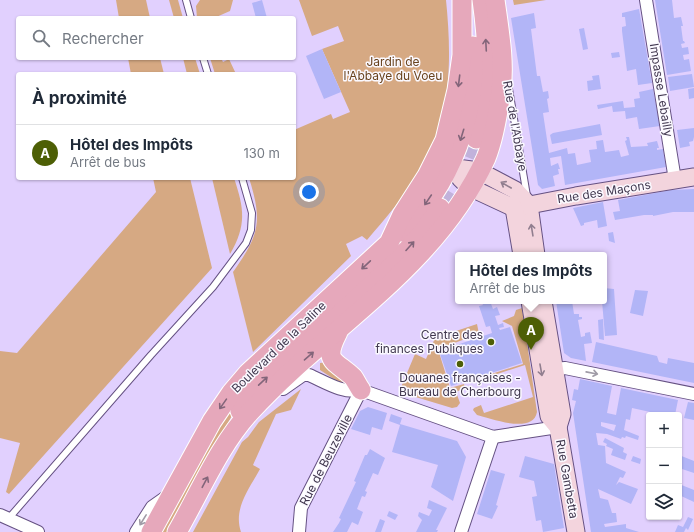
<!DOCTYPE html>
<html lang="fr">
<head>
<meta charset="utf-8">
<style>
	:root { --surface:#fff; --page:#f6f6f7; --text:#1f2937; --muted:#747a83; --line:#e0e1e3; --accent:#4d5f05 }
	body { margin:0; font-family:Inter,sans-serif; background:var(--page); color:var(--text) }
	.controls { position:absolute; right:12px; bottom:12px; display:grid; overflow:hidden; border-radius:4px; box-shadow:0 1px 3px #0004 }
	.controls button { width:36px; height:36px; display:grid; place-items:center; padding:0; border:0; border-bottom:1px solid var(--line); background:var(--surface); color:var(--text); font:20px sans-serif }
	.you { position:absolute; left:309px; top:192px; width:14px; height:14px; margin:-10px; border:3px solid #fff; border-radius:50%; background:#1a73e8; box-shadow:0 0 0 6px #1a73e833 }
	.badge { display:grid; place-items:center; width:26px; height:26px; border-radius:50%; background:var(--accent); color:#fff; font-size:13px; font-weight:700 }
	.pin { position:absolute; translate:-50% -33px; filter:drop-shadow(0 1px 2px #0008) }
	.pin::after { content:''; position:absolute; top:21px; width:14px; height:12px; background:inherit; clip-path:polygon(0 0,100% 0,50% 100%) }
	.popup { position:absolute; left:455px; top:252px; width:152px; height:52px; box-sizing:border-box; display:grid; place-content:center; border-radius:4px; background:var(--surface); filter:drop-shadow(0 1px 3px #0005); font-size:13px; white-space:nowrap; color:var(--muted) }
	.popup b { font-size:15px; color:var(--text) }
	.popup::after { content:''; position:absolute; left:50%; top:100%; margin-left:-8px; border:8px solid transparent; border-top-color:var(--surface) }
	.list { margin:0; padding:0; list-style:none }
	h2 { display:flex; justify-content:space-between; align-items:center; height:52px; margin:0; padding:0 16px; font-size:17px }
	h2 small { font-size:13px; font-weight:400; color:var(--muted) }
	.list li { display:grid; grid-template-columns:26px 1fr auto; gap:12px; align-items:center; box-sizing:border-box; height:56px; padding:0 16px; border-top:1px solid var(--line) }
	.list b { display:block; font-size:15px; white-space:nowrap }
	.list p { margin:0; font-size:13px; white-space:nowrap; color:var(--muted) }
	.list em { font-size:13px; font-style:normal; color:var(--muted) }
	.icon { flex:none; width:22px; height:22px; fill:none; stroke:currentColor; stroke-width:2; stroke-linecap:round; stroke-linejoin:round }
	.map { position:relative; flex:none; width:694px; height:532px; overflow:hidden }
	.search { position:absolute; background:var(--surface); box-shadow:0 1px 3px #0004; left:16px; top:16px; width:280px; height:44px; display:flex; align-items:center; gap:10px; box-sizing:border-box; padding:0 14px; border-radius:4px; color:var(--muted); font-size:15px }
	.panel { position:absolute; background:var(--surface); box-shadow:0 1px 3px #0004; left:16px; top:72px; width:280px; height:108px; border-radius:4px }
	.map>svg:first-child { display:block }
	.green { fill:#d6a983 }
	.building { fill:#b2b5f7; fill-rule:evenodd }
	.lines { fill:none; stroke-linecap:round; stroke-linejoin:round }
	.primary-tunnel { stroke:#c1b2db; stroke-width:19; stroke-dasharray:19 10; stroke-linecap:butt }
	.service-casing { stroke:#655183; stroke-width:8 }
	.minor-casing { stroke:#655183; stroke-width:14 }
	.secondary-casing { stroke:#655183; stroke-width:19 }
	.primary-casing { stroke:#fff; stroke-width:21 }
	.service { stroke:#fff; stroke-width:6 }
	.minor { stroke:#fff; stroke-width:12 }
	.secondary { stroke:#f3d4dd; stroke-width:17 }
	.primary { stroke:#e6a8bb; stroke-width:19 }
	.oneway { stroke:#83657a }
	.oneway2 { stroke:#917e8f }
	.oneway3 { stroke:#a09ca7 }
	.poi-dot { fill:#4d5f05; stroke:#fbf9ff; stroke-width:1.5 }
	.labels { text-anchor:middle; stroke-width:3; stroke-linejoin:round; paint-order:stroke }
	.park-label { font-size:12px; fill:#69431e; stroke:#fbf9ff }
	.street-label { font-size:12px; fill:#41384f; stroke:#fbf9ff }
	.poi-label { font-size:12px; fill:#41384f; stroke:#fbf9ff; text-anchor:end }
</style>
</head>
<body>
<div class="map">
<svg width="694" height="532" viewBox="0 0 694 532">
	<rect width="100%" height="100%" fill="#e1d0fe"/>
	<!-- green -->
	<g class="green">
		<polygon points="116,0 146,0 150,18 119,18"/>
		<polygon points="169,0 178,0 183,18 174,18"/>
		<polygon points="200,0 233,0 230,11 214,18 197,18 196,6"/>
		<path d="M299 0H446C452 60 452 122 418 175 403 198 385 219 367 240L362 236 346 244 351 256 253 352 233 272C259 235 263 222 249 178H294V130L331 114 333 119 350 112 322 49 344 41 338 26 312 36Z"/>
		<polygon points="513,0 546,0 514,5"/>
		<polygon points="128,58 160,58 164,74 131,74"/>
		<polygon points="183,58 195,58 200,74 187,74"/>
		<polygon points="210,58 221,58 223,62 229,59 236,74 215,74"/>
		<polygon points="153,178 190,178 212,268 9,494 6,492 20,443 0,438 0,351 17,353 156,192"/>
		<path d="M212 178H234C244 208 247 225 230 254Z"/>
		<path d="M522 308 537 412C533 435 490 418 477 415L473 410 474 408 481 405 484 413 533 397 525 365 488 377V375L523 364 512 326 502 321 514 316 516 310Z"/>
		<polygon points="477,324 479,334 438,349 450,388 464,384 465,388 456,392 460,403 457,407 452,408 399,392 415,354 426,359 435,338"/>
		<polygon points="328,362 351,383 349,389 320,370 320,363"/>
		<path d="M301 389 291 410 276 414 253 465 260 469C249 489 233 509 241 532H193L242 442 248 437 259 422Z"/>
		<polygon points="240,401 168,532 159,532 233,402"/>
	</g>
	<!-- building -->
	<g class="building">
		<polygon points="262,0 267,18 256,18 252,3"/>
		<polygon points="655,0 672,0 674,18 681,17 683,26 681,26 683,41 684,41 685,43 681,44 682,48 688,47 689,54 683,55 684,60 689,59 691,71 667,75"/>
		<polygon points="639,9 652,83 638,85 636,69 627,71 622,31 622,27 626,26 625,17 622,17 622,13"/>
		<polygon points="534,13 536,28 531,29 537,76 540,76 543,92 548,91 549,98 547,99 549,112 543,113 549,153 567,148 568,154 575,153 577,165 591,162 589,150 597,149 596,141 603,140 605,152 619,150 621,157 629,155 625,141 627,140 626,137 629,137 631,147 648,146 647,143 657,141 659,148 657,148 657,150 663,149 666,167 565,185 561,156 550,158 551,166 558,163 560,169 558,169 559,174 553,176 555,186 542,189 538,185 511,18"/>
		<polygon points="584,28 588,49 583,50 579,29"/>
		<polygon points="322,49 341,92 324,99 306,56"/>
		<polygon points="619,52 620,57 612,58 611,53"/>
		<polygon points="692,74 694,87 670,91 668,77"/>
		<polygon points="599,75 601,89 588,91 587,81 593,80 592,76"/>
		<polygon points="694,88 694,98 689,99 688,89"/>
		<polygon points="653,89 660,126 639,129 637,117 626,119 625,111 613,112 612,106 598,109 597,105 623,101 624,108 635,107 634,99 640,98 639,92"/>
		<polygon points="600,124 602,135 552,144 550,135 553,133"/>
		<polygon points="694,128 694,137 693,141 689,142 690,146 680,148 677,130"/>
		<polygon points="694,189 694,212 673,212 653,216 653,215 644,215 615,220 613,212 620,211 618,200 671,190"/>
		<polygon points="603,202 607,226 598,228 597,220 584,223 584,225 581,226 573,208"/>
		<polygon points="613,232 615,243 609,241 608,233"/>
		<polygon points="604,288 614,289 617,335 605,336 602,301 604,301"/>
		<polygon points="635,290 648,291 643,316 630,313"/>
		<polygon points="481,301 490,301 493,309 497,307 500,315 495,316 498,325 503,323 504,327 499,328 500,330 510,327 522,363 451,386 439,351 492,333 490,326 486,327 479,306 483,305"/>
		<polygon points="556,301 572,301 574,314 579,314 579,317 582,317 582,319 578,320 581,337 585,336 585,333 590,332 592,343 584,344 586,361 571,358 564,353"/>
		<polygon points="603,319 604,340 599,339 598,320"/>
		<polygon points="596,342 657,356 659,362 667,364 668,358 694,363 694,383 592,362"/>
		<path d="M580 379 612 386 607 413 616 415 621 388 678 400 675 415H664L632 408 630 420 626 419 624 430 639 436 638 440 626 436 625 438 622 437 621 439 607 434 596 433 598 445 605 446 606 463 626 472 623 478 620 477 616 485 619 482 638 489 631 504 598 489 600 498 608 500 612 513H616L617 522 604 524 605 527 626 524V528L639 532H591L573 413 576 401 572 400 574 389 578 390ZM601 422 616 425 614 431 601 426Z"/>
		<polygon points="688,402 694,403 694,420 684,418"/>
		<polygon points="368,407 387,413 382,430 372,427 370,435 351,429 360,411"/>
		<polygon points="391,414 402,418 400,424 457,441 466,457 453,501 431,487 438,465 392,452 400,425 389,421"/>
		<polygon points="605,438 624,448 623,452 627,454 625,460 611,455 613,449 606,446 607,444 603,442"/>
		<polygon points="370,449 385,458 378,475 373,473 365,491 367,492 365,497 362,496 357,509 363,512 358,525 352,522 347,532 333,532 339,523 341,519 339,518 356,482 354,481 365,455 367,455"/>
		<polygon points="679,455 694,461 694,473 679,468"/>
		<polygon points="525,456 554,464 564,528 543,532 541,520 536,521 532,497 537,496 534,481 519,477"/>
		<polygon points="633,456 641,459 640,464 631,461"/>
		<polygon points="491,470 505,474 496,505 498,506 492,519 477,514"/>
		<polygon points="679,484 694,490 694,502 679,495"/>
		<polygon points="429,500 447,508 436,530 438,530 437,532 416,532 422,520 418,516 419,512 429,516 432,510 427,508"/>
		<polygon points="389,511 398,515 395,520 387,516"/>
		<polygon points="688,517 693,519 688,530 686,528 684,532 675,532 678,525 683,527"/>
		<polygon points="380,519 385,521 381,532 375,532"/>
	</g>
	<g class="lines">
		<!-- primary-tunnel -->
		<polyline class="primary-tunnel" points="440,208 465,166 476,139"/>
		<defs>
			<g id="service">
				<polyline points="186,0 191,18"/>
				<polyline points="203,58 208,74"/>
				<polyline points="509,89 527,196"/>
				<polyline points="9,518 151,355 213,287 246,243 251,230 252,213 242,178"/>
			</g>
			<g id="minor">
				<polyline points="646,0 675,180"/>
				<polyline points="554,369 565,368 694,394"/>
				<path d="M283 389 303 375H309C325 382 343 394 361 390L493 437 558 427"/>
				<polyline points="0,515 38,532"/>
				<polyline points="136,532 152,507 169,495"/>
				<polyline points="299,532 301,508 361,390"/>
				<polyline points="461,532 493,437"/>
			</g>
			<g id="secondary">
				<polyline points="449,167 479,171 515,190 529,205 536,255"/>
				<polyline points="460,178 469,187 514,208"/>
				<polyline points="514,208 576,196 694,177"/>
				<polyline points="514,208 522,255"/>
				<polyline points="530,301 549,416 558,427 576,532"/>
				<polyline points="543,301 562,414 558,427"/>
			</g>
			<g id="primary">
				<path d="M476 139C490 91 489 49 482 0"/>
				<path d="M401 232C451 186 477 114 473 46"/>
				<path d="M338 332C323 362 333 359 353 377 356 381 358 386 361 390"/>
				<polyline points="240,411 257,386 407,250 424,231 440,208"/>
				<polyline points="151,532 212,421 231,393 248,373 389,243 402,215 427,176 445,140 457,90 462,55 462,0"/>
				<path d="M177 532C200 492 219 446 250 412 329 326 436 268 486 158 494 138 498 113 501 91 505 61 499 30 495 0"/>
			</g>
		</defs>
		<!-- service casing -->
		<use href="#service" class="service-casing"/>
		<!-- minor casing -->
		<use href="#minor" class="minor-casing"/>
		<!-- secondary casing -->
		<use href="#secondary" class="secondary-casing"/>
		<!-- primary casing -->
		<use href="#primary" class="primary-casing"/>
		<!-- service -->
		<use href="#service" class="service"/>
		<!-- minor -->
		<use href="#minor" class="minor"/>
		<!-- secondary -->
		<use href="#secondary" class="secondary"/>
		<!-- primary -->
		<use href="#primary" class="primary"/>
	</g>
	<!-- one-way arrows -->
	<defs><path id="oneway-shaft" d="M-6 0H5M1.5-3L5.5 0L1.5 3" fill="none" stroke-width="1.6" stroke-linecap="round" stroke-linejoin="round"/></defs>
	<g class="oneway">
		<use href="#oneway-shaft" transform="translate(486 45) rotate(-93)"/>
		<use href="#oneway-shaft" transform="translate(459 81) rotate(97)"/>
		<use href="#oneway-shaft" transform="translate(462 135) rotate(107)"/>
		<use href="#oneway-shaft" transform="translate(428 200) rotate(124)"/>
		<use href="#oneway-shaft" transform="translate(410 246) rotate(-48)"/>
		<use href="#oneway-shaft" transform="translate(366 265) rotate(137)"/>
		<use href="#oneway-shaft" transform="translate(309 356) rotate(-41)"/>
		<use href="#oneway-shaft" transform="translate(263 381) rotate(-43)"/>
		<use href="#oneway-shaft" transform="translate(223 404) rotate(125)"/>
		<use href="#oneway-shaft" transform="translate(205 482) rotate(-62)"/>
	</g>
	<g class="oneway2">
		<use href="#oneway-shaft" transform="translate(506 185) rotate(-150)"/>
		<use href="#oneway-shaft" transform="translate(532 230) rotate(-99)"/>
		<use href="#oneway-shaft" transform="translate(541 370) rotate(80)"/>
	</g>
	<g class="oneway3">
		<use href="#oneway-shaft" transform="translate(592 373) rotate(11)"/>
		<use href="#oneway-shaft" transform="translate(143 520) rotate(122)"/>
	</g>
	<!-- markers -->
	<g class="poi-dot">
		<circle cx="491" cy="342" r="4"/>
		<circle cx="460" cy="364" r="4"/>
	</g>
	<g class="labels">
		<!-- park labels -->
		<g class="park-label">
			<text x="393" y="66">Jardin de<tspan x="393" dy="14">l'Abbaye du Voeu</tspan></text>
		</g>
		<!-- street labels -->
		<g class="street-label">
			<text transform="translate(661 90) rotate(81)" y="4">Impasse Lebailly</text>
			<text transform="translate(515 126) rotate(80)" y="4">Rue de l'Abbaye</text>
			<text transform="translate(604 192) rotate(-9)" y="4">Rue des Maçons</text>
			<text transform="translate(279 347) rotate(-44)" y="4">Boulevard de la Saline</text>
			<text transform="translate(326 460) rotate(-63)" y="4">Rue de Beuzeville</text>
			<text transform="translate(567 479) rotate(80)" y="4">Rue Gambetta</text>
		</g>
		<!-- poi labels -->
		<g class="poi-label">
			<text x="483" y="339">Centre des<tspan x="483" dy="14">finances Publiques</tspan></text>
			<text x="460" y="382" text-anchor="middle">Douanes françaises -<tspan x="460" dy="14">Bureau de Cherbourg</tspan></text>
		</g>
	</g>
</svg>
<div class="controls">
<button>+</button>
<button>−</button>
<button><svg class="icon" aria-label="layers" viewBox="0 0 24 24"><path d="M12 4l9 5-9 5-9-5zM3 14l9 5 9-5"/></svg></button>
</div>
<div class="you"></div>
<div class="pin badge" style="left:531px;top:350px">A</div>
<div class="popup"><b>Hôtel des Impôts</b>Arrêt de bus</div>
<div class="search"><svg class="icon" aria-label="search" viewBox="0 0 24 24"><circle cx="10" cy="10" r="6"/><path d="M15 15l6 6"/></svg>Rechercher</div>
<section class="panel">
<h2>À proximité<small></small></h2>
<ul class="list">
<li><span class="badge">A</span><div><b>Hôtel des Impôts</b><p>Arrêt de bus</p></div><em>130 m</em></li>
</ul>
</section>
</div>
</body>
</html>
